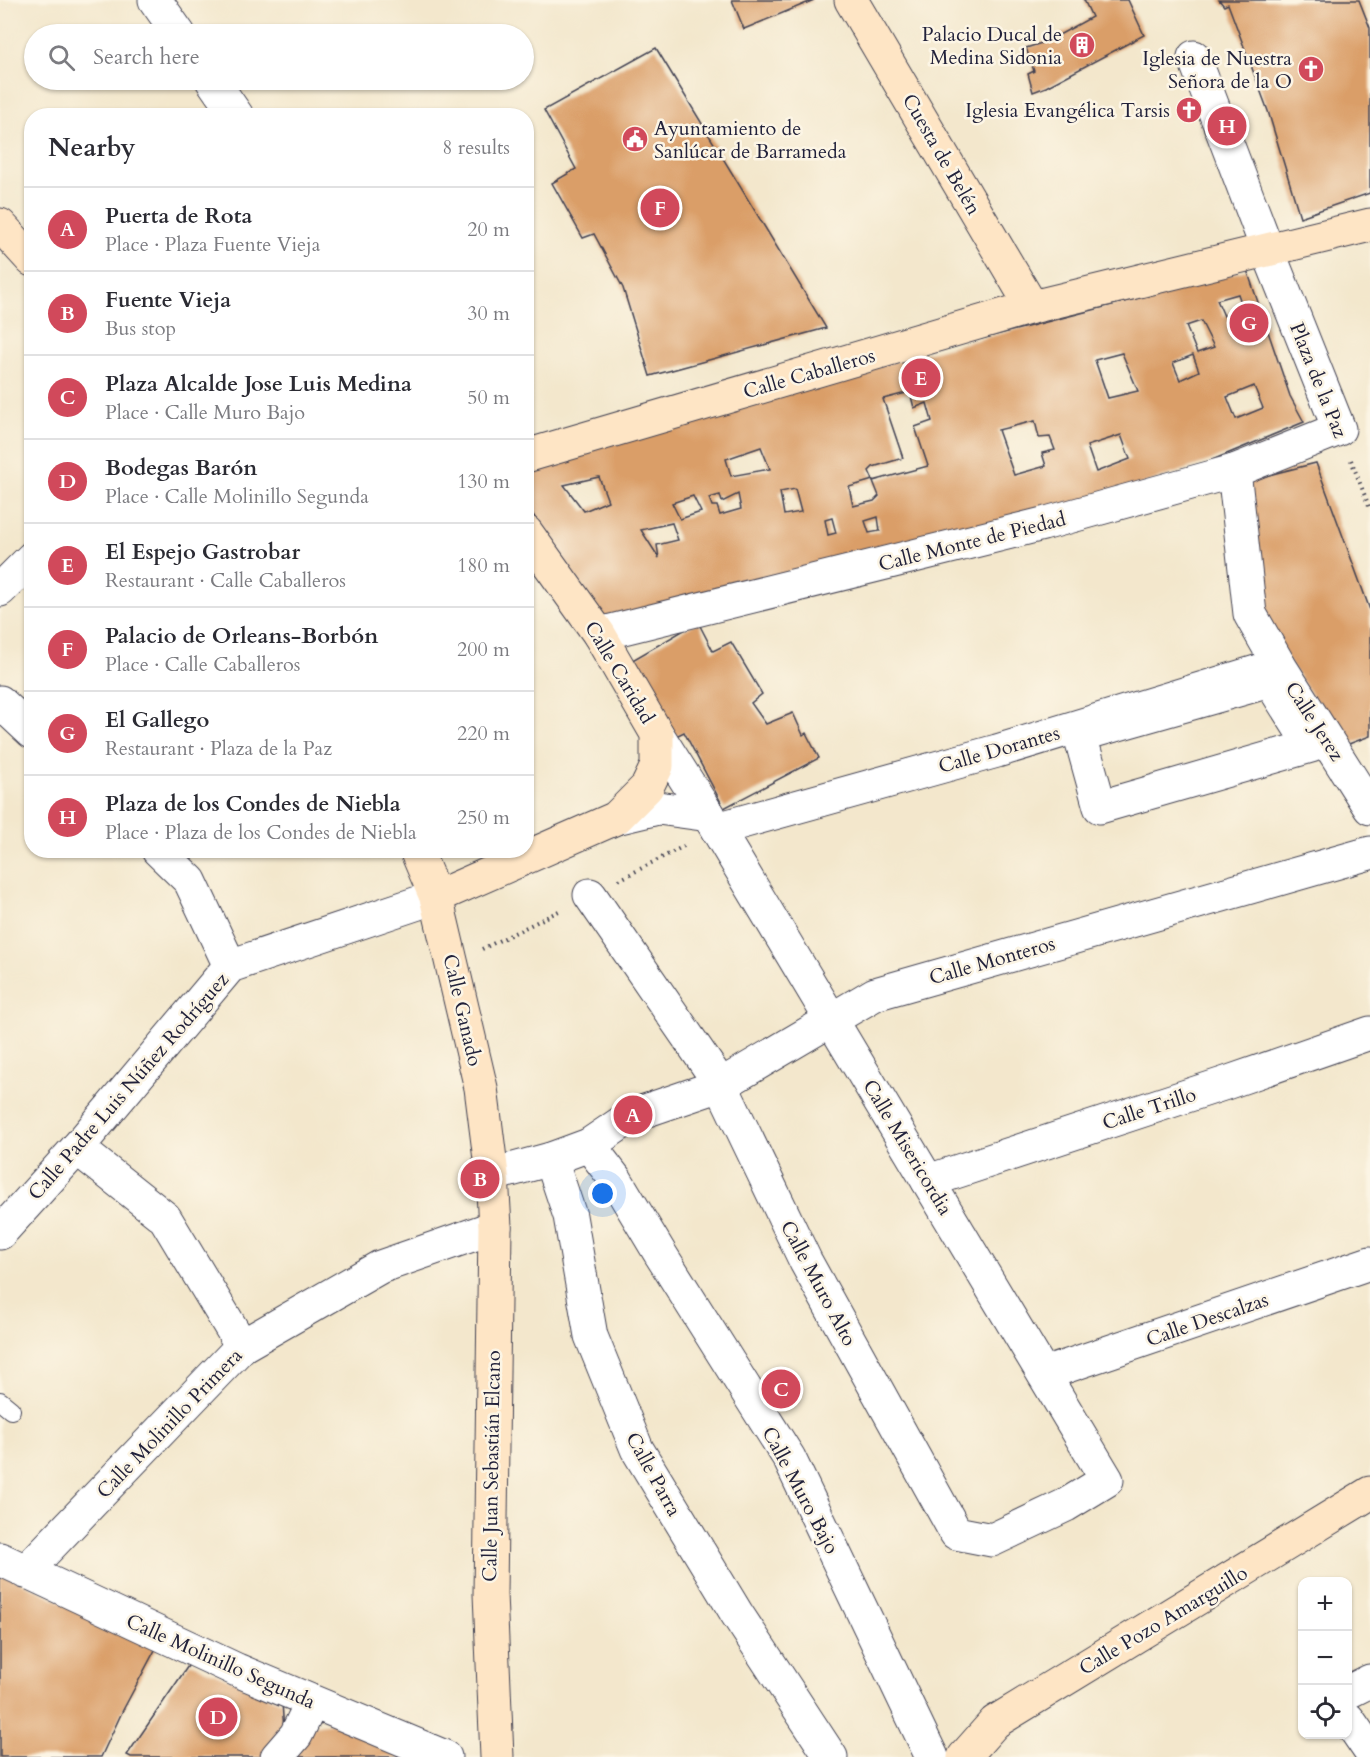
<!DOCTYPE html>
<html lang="en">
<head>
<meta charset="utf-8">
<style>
	:root { --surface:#fff; --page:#f2f2f3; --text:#2b2b33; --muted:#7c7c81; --line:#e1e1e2; --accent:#d1495b }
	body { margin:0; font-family:Cardo,serif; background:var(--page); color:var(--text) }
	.controls { position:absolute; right:18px; bottom:18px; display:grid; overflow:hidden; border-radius:12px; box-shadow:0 2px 4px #0004 }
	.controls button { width:54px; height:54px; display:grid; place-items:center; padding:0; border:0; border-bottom:2px solid var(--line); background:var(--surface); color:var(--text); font:30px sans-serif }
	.you { position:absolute; left:603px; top:1194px; width:21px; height:21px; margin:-15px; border:4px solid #fff; border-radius:50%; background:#1a73e8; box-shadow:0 0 0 9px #1a73e833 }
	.badge { display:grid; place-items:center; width:39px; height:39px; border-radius:50%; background:var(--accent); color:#fff; font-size:20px; font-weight:700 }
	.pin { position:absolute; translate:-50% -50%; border:3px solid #fff; box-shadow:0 2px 6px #0006 }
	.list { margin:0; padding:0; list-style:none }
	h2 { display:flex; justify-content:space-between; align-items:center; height:78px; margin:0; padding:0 24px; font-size:26px }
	h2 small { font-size:20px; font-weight:400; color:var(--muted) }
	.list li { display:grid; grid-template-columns:39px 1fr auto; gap:18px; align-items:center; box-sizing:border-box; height:84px; padding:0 24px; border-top:2px solid var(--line) }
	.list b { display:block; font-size:22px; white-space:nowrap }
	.list p { margin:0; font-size:20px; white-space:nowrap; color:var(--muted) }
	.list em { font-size:20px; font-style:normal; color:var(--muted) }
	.icon { flex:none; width:33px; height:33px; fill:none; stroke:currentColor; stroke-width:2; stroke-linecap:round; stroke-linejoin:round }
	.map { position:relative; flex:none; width:1370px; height:1757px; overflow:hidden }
	.search { position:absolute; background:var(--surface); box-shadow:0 2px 4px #0004; left:24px; top:24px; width:510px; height:66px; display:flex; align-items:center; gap:15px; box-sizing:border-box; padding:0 21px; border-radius:33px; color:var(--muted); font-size:22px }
	.panel { position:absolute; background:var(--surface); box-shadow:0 2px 4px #0004; left:24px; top:108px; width:510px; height:750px; border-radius:24px }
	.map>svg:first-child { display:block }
	.building { fill:#da9e68; fill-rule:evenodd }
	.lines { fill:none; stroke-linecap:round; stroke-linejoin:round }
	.lane-casing { stroke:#414051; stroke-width:20 }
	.street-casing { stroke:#414051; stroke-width:35 }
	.secondary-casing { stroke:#414051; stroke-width:35 }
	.path { stroke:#414051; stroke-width:4; stroke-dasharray:1.5 4.5; stroke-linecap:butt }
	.lane { stroke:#fff; stroke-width:18 }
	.street { stroke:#fff; stroke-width:33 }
	.secondary { stroke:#fee5c5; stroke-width:33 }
	.labels { text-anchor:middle; stroke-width:5; stroke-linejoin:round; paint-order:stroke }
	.poi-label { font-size:20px; fill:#22223b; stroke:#fcf5e5; text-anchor:end }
	.street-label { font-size:20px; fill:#22223b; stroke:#fcf5e5 }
</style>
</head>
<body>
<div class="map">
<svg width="1370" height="1757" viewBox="0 0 1370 1757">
	<rect width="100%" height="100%" fill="#fcf5e5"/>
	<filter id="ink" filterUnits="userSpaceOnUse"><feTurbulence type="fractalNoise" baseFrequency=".0167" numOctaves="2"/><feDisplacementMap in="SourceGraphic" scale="12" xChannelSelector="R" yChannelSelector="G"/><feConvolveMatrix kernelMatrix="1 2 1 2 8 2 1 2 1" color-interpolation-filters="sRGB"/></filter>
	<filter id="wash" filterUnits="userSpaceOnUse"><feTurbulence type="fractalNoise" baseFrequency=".008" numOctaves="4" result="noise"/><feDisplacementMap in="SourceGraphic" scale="24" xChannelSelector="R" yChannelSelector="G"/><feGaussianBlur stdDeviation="1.35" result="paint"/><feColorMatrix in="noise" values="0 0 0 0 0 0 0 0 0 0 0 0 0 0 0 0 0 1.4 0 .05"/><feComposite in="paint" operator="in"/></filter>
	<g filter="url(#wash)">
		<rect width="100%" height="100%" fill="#f3e7cc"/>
		<g id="blocks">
			<!-- building -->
			<g class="building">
				<polygon points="732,0 814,0 744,29"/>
				<polygon points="1084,0 1128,0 1144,35 1046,87 1033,92 1028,74 1034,71 1026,48 1048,41 1092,17"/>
				<polygon points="1219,0 1359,0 1370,28 1370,193 1300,217 1268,111 1228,4 1224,6"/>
				<polygon points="656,48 826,328 650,376 623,288 594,234 583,238 552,183 576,169 544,110"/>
				<path d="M1247 270 1290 396 1304 422 1212 460 1140 485 606 627 526 504V467L900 360ZM1238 294 1243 308 1224 316 1217 300ZM1201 321 1214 347 1197 353 1186 326ZM1122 353 1138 391 1108 398 1095 360ZM1193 355 1199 371 1180 380 1173 363ZM1254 386 1263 408 1236 419 1227 397ZM910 392 914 408 927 403 932 421 915 427 928 466 873 481 879 496 874 501 853 506 849 487 873 480 869 471 873 467 903 458 883 399ZM1035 421 1039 438 1050 437 1055 450 1042 453 1046 466 1014 475 998 430ZM1121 435 1130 459 1096 472 1087 446ZM761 447 770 469 731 476 726 459ZM599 477 608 501 584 511 564 485ZM795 489 801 512 784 515 780 492ZM738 494 741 509 720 515 717 506H712L709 498 720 495 722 502ZM693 496 701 512 680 519 672 503ZM878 517 880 531 869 533 865 521ZM832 518 836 533 828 535 825 520ZM672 523 678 540 657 545 659 558 641 530Z"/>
				<polygon points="1316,463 1370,610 1370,736 1346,745 1266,628 1249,480"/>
				<polygon points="698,622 713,651 731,642 762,694 751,703 766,724 793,713 803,735 806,733 819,758 724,808 684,732 672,738 629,662"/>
				<polygon points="0,1572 156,1648 123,1710 101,1757 0,1757"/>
				<polygon points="190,1663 282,1702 284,1732 264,1757 131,1757 127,1755"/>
				<polygon points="333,1723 409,1757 287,1757 310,1726"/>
			</g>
		</g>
	</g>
	<g filter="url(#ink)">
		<use href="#blocks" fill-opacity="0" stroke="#414051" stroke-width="1.5"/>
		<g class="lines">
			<defs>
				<polyline id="lane" points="0,1401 11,1410"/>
				<g id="street">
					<polyline points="155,0 179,34"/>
					<polyline points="212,80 237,116"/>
					<polyline points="1234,471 1250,614 1279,665 1370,808"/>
					<polyline points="0,590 32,558"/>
					<polyline points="599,634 1043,524 1234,471 1339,429 1268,251 1194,57"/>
					<polygon points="1270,681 1311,746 1100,807 1080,735"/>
					<polyline points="0,702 32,732"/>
					<polyline points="616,818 658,808 709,815"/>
					<polyline points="717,829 997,751 1279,665"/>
					<polyline points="158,850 190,881 230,966"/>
					<polyline points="590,895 721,1085 806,1262 956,1533 992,1540 1066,1505 1107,1480 717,829 657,734"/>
					<polyline points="589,1145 616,1180 661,1255 789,1458 932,1757"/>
					<polyline points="77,1148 165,1218 242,1346"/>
					<polyline points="551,1159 570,1216 591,1336 637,1449 737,1614 831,1757"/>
					<polyline points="492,1175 551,1159 589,1145 633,1115 721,1085 875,994 1370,853"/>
					<polyline points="928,1181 1226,1083 1370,1033"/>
					<polyline points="0,1233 77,1148 230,966 436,897"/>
					<polyline points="1044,1374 1370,1263"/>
					<polyline points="0,1559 237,1670 445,1757"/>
					<polyline points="25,1572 242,1346 380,1267 495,1227"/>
					<polyline points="1348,1692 1370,1681"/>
					<polyline points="1348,1719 1370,1751"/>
					<polyline points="277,1757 296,1735 312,1702"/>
				</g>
				<g id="secondary">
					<polyline points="851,0 1032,307"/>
					<polyline points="0,225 32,260"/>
					<polyline points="526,456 1032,307 1370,225"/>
					<polyline points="416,850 436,897 481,1088 492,1175 495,1227 490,1594 497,1757"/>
					<polyline points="436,897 616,818 647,787 657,766 657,734 599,634 526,532"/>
					<polyline points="964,1757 995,1722 1370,1493"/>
				</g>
			</defs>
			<!-- lane casing -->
			<use href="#lane" class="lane-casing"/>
			<!-- street casing -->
			<use href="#street" class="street-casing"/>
			<!-- secondary casing -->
			<use href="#secondary" class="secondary-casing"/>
			<!-- path -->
			<g class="path">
				<polyline points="1351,460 1370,509"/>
				<polyline points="619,880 684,846"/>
				<polyline points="482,949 561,910"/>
			</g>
			<!-- lane -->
			<use href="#lane" class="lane"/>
			<!-- street -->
			<use href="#street" class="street"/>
			<!-- secondary -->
			<use href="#secondary" class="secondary"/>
		</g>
	</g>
	<!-- icons -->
	<defs>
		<symbol id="building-disc" viewBox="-11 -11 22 22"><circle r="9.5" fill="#d1495b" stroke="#fcf5e5"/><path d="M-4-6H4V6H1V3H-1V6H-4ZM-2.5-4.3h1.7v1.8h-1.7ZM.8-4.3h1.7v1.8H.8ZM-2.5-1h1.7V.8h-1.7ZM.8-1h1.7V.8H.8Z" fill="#fff"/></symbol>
		<symbol id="church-disc" viewBox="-11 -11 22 22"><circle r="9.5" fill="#d1495b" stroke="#fcf5e5"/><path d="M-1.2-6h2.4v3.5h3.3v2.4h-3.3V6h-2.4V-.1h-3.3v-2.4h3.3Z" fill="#fff"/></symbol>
		<symbol id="civic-disc" viewBox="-11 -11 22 22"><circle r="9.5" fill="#d1495b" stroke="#fcf5e5"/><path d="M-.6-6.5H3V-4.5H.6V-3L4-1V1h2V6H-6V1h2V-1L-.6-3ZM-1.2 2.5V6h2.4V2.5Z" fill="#fff"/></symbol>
	</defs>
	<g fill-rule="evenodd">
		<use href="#building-disc" x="1067" y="30" width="30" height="30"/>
		<use href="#church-disc" x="1296" y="54" width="30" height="30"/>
		<use href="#church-disc" x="1174" y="95" width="30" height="30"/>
		<use href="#civic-disc" x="620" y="124" width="30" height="30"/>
	</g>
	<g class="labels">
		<!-- poi labels -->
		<g class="poi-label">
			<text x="1062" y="41">Palacio Ducal de<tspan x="1062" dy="23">Medina Sidonia</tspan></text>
			<text x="1292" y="65">Iglesia de Nuestra<tspan x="1292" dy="23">Señora de la O</tspan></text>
			<text x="1170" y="117">Iglesia Evangélica Tarsis</text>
			<text x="654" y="135" text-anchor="start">Ayuntamiento de<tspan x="654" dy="23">Sanlúcar de Barrameda</tspan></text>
		</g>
		<!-- street labels -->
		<g class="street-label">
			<text transform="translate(942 154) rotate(60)" y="7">Cuesta de Belén</text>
			<text transform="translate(809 373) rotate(-16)" y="7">Calle Caballeros</text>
			<text transform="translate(1319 380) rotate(68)" y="7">Plaza de la Paz</text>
			<text transform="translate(972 541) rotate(-14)" y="7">Calle Monte de Piedad</text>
			<text transform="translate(620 672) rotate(59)" y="7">Calle Caridad</text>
			<text transform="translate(1315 721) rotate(57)" y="7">Calle Jerez</text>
			<text transform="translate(999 749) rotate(-16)" y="7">Calle Dorantes</text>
			<text transform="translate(992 960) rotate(-16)" y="7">Calle Monteros</text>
			<text transform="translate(463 1010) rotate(77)" y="7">Calle Ganado</text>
			<text transform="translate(128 1086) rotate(-49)" y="7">Calle Padre Luis Núñez Rodríguez</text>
			<text transform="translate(1149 1108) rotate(-18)" y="7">Calle Trillo</text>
			<text transform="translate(908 1147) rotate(59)" y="7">Calle Misericordia</text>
			<text transform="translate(819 1283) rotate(62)" y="7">Calle Muro Alto</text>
			<text transform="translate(1207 1319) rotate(-19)" y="7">Calle Descalzas</text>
			<text transform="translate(169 1423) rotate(-46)" y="7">Calle Molinillo Primera</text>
			<text transform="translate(491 1466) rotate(-89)" y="7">Calle Juan Sebastián Elcano</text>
			<text transform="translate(654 1474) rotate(61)" y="7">Calle Parra</text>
			<text transform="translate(801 1490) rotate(62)" y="7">Calle Muro Bajo</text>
			<text transform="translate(1163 1620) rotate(-31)" y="7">Calle Pozo Amarguillo</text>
			<text transform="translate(221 1661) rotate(24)" y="7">Calle Molinillo Segunda</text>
		</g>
	</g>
</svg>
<div class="controls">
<button>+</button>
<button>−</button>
<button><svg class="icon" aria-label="locate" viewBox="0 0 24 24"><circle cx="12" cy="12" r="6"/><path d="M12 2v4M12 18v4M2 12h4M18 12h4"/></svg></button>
</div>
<div class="you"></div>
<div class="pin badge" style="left:633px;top:1115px">A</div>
<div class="pin badge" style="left:480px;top:1179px">B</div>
<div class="pin badge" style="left:781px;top:1389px">C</div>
<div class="pin badge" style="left:218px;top:1717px">D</div>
<div class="pin badge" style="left:921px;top:378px">E</div>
<div class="pin badge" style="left:660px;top:208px">F</div>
<div class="pin badge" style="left:1249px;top:323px">G</div>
<div class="pin badge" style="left:1227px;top:126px">H</div>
<div class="search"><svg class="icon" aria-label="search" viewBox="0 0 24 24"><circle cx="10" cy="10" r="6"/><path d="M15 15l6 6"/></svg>Search here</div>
<section class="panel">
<h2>Nearby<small>8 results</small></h2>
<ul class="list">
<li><span class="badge">A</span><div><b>Puerta de Rota</b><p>Place · Plaza Fuente Vieja</p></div><em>20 m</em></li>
<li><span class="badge">B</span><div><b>Fuente Vieja</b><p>Bus stop</p></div><em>30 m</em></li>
<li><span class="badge">C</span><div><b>Plaza Alcalde Jose Luis Medina</b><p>Place · Calle Muro Bajo</p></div><em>50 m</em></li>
<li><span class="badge">D</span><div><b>Bodegas Barón</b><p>Place · Calle Molinillo Segunda</p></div><em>130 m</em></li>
<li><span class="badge">E</span><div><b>El Espejo Gastrobar</b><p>Restaurant · Calle Caballeros</p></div><em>180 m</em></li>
<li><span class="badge">F</span><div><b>Palacio de Orleans-Borbón</b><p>Place · Calle Caballeros</p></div><em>200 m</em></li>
<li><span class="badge">G</span><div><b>El Gallego</b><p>Restaurant · Plaza de la Paz</p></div><em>220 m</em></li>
<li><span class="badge">H</span><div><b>Plaza de los Condes de Niebla</b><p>Place · Plaza de los Condes de Niebla</p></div><em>250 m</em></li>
</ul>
</section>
</div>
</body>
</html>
